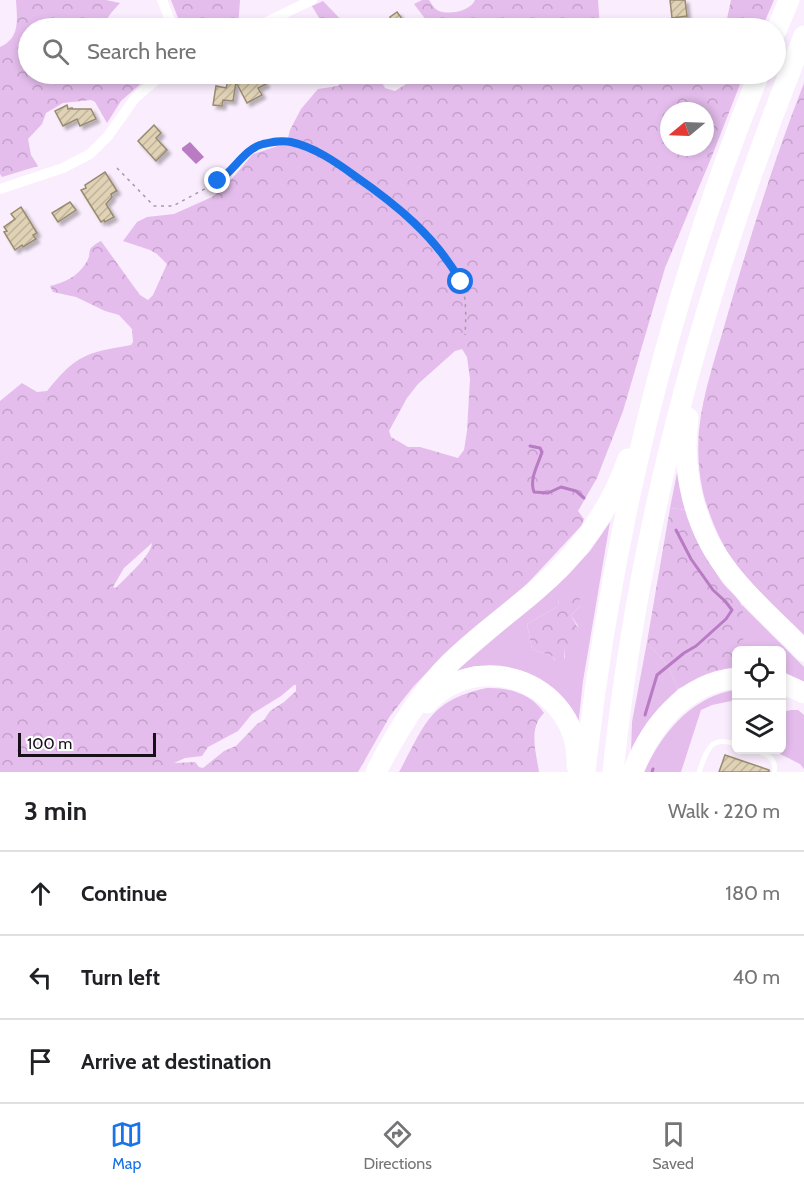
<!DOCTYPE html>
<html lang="en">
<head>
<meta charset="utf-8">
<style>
	:root { --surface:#fff; --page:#f6f6f6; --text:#202124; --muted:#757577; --line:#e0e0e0; --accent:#1a73e8 }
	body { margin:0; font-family:Cabin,sans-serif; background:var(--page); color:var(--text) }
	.controls { position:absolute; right:18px; bottom:18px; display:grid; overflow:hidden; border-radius:9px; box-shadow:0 3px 9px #0003 }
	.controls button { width:54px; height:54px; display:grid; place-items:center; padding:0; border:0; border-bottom:2px solid var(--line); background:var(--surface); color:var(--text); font:30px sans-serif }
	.compass { position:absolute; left:660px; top:102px; width:54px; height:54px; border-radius:50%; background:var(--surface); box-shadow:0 3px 9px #0003; rotate:251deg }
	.scale { position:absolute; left:18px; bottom:15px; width:138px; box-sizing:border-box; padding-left:6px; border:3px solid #171018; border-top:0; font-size:16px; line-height:21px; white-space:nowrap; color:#171018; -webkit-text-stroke:4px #fff; paint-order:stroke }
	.stop { position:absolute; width:18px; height:18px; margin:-14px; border:4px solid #1a73e8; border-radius:50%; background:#fff }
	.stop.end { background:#1a73e8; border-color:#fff; box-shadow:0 2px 6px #0008 }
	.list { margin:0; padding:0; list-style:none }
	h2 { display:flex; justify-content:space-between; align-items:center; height:78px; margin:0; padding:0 24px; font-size:26px }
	h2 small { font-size:20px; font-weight:400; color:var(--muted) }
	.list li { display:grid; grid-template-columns:39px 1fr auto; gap:18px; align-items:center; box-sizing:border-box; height:84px; padding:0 24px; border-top:2px solid var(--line) }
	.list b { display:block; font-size:22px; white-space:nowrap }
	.list em { font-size:20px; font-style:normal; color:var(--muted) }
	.icon { flex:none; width:33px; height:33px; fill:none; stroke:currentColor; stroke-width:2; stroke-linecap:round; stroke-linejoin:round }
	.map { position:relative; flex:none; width:804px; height:772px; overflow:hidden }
	.search { position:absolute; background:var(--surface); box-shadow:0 3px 9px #0003; left:18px; right:18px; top:18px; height:66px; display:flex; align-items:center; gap:15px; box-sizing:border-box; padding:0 21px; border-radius:33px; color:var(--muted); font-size:22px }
	.sheet { height:330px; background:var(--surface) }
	nav { display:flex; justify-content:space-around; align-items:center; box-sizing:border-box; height:84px; border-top:2px solid var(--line); background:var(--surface); font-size:16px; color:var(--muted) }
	nav a { display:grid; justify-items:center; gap:3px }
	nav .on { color:var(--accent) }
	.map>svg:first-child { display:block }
	.green { fill:#e4bdec; fill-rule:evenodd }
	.forest { fill:url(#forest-crowns); fill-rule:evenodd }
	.water { fill:#b87bc4 }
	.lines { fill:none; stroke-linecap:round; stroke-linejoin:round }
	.stream { stroke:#b87bc4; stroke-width:3 }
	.building { fill:url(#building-hatch); stroke:#988b70; stroke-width:1.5; filter:url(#shadow) }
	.path { stroke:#a69ba8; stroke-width:1.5; stroke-dasharray:3 4.5; stroke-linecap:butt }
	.lane { stroke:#fff; stroke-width:5 }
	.street { stroke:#fff; stroke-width:10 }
	.highway { stroke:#fff; stroke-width:21 }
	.route { stroke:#1a73e8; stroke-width:8 }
</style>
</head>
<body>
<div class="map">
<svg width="804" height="772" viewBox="0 0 804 772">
	<defs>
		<pattern id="forest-crowns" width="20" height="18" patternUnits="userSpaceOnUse" patternTransform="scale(1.5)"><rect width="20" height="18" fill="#e4bdec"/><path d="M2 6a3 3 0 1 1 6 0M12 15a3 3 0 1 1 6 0" fill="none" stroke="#c3a1ca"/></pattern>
		<pattern id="building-hatch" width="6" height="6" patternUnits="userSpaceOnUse" patternTransform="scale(1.5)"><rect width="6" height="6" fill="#e0d2b5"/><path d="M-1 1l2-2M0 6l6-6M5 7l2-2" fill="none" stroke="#bfb39b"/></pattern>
		<filter id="shadow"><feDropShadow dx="3.5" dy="3.5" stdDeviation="1.5" flood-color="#0004"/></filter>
	</defs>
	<rect width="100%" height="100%" fill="#faedfd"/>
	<!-- green -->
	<g class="green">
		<polygon points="678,468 687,510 670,508"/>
		<path d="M610 522 583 681 578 727 497 666H475L455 672 566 577 590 551ZM559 598 580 606 571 615 578 626 565 647V658L555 660 552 656 532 649 527 624 558 606Z"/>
		<polygon points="742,605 804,667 804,683 782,674 782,650 742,650"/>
		<polygon points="647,642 668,666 678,689 656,712 631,753 632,722"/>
		<path d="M736 690V700L712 705 701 710 681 772H644C662 733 692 696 736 690Z"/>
		<polygon points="791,710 798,710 804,715 804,769 800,764 772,750 782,750 782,712"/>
	</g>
	<!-- forest -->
	<g class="forest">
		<path d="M16 0H106L120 3 111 13 101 28H28V74H99L106 83 120 81 130 74H152L121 101 107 123 95 102 91 100 63 103 46 113 42 124 28 139 31 155 38 166 2 177 0 174V47C21 38 17 18 16 0Z"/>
		<polygon points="171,0 240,0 238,28 182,28"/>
		<path d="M422 0H429C432 4 434 9 439 11 451 15 470 11 475 0H598L600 28H427L429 24 414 4Z"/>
		<polygon points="731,0 774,0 762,28 725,28"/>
		<polygon points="323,1 349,28 325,28 312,6"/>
		<path d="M346 74H377L385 88 395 91 406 84V74H744L712 156 665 268 623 411 597 478 578 511 584 519 582 525 527 584 435 664 413 687 390 716 358 772H0V401L22 383 37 392 47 391C77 354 86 353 131 345L133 342 132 329 119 315 105 311 76 297 53 292 50 286C65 282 77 277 86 263 94 250 83 251 101 241L140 295 148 300 153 295 167 264 157 254 150 250 123 241 137 222 147 217 174 214 212 197 224 188 253 154 281 145 288 138 290 130 301 109 318 89 338 86 347 77ZM669 111H705V147H669ZM462 349 467 357 470 379 467 431 464 450 458 458 420 447H408L391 437 389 431 407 398 418 384 455 351ZM152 543C151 556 126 577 116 588L113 587 124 568ZM294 685H296V691L284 702 270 711 264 720 257 724 236 746 224 751 203 768 199 767 195 762 174 763 185 758 202 756 208 747 238 731 252 714 281 696Z"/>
		<path d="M804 83V635C781 612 754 589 735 563 723 547 713 525 707 506 699 483 697 454 699 430 703 392 716 356 726 320 749 240 774 160 804 83Z"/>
		<path d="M670 508 687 510C697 533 706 557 720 579 725 588 736 594 741 604 745 611 744 642 742 650H736V669L696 680 678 689 668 666 647 642Z"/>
		<polygon points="563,593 575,594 580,599 580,606 571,615 580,632 565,647 564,662 560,665 552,656 532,649 527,624 558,606 559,598"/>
		<path d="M487 688C508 687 532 694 544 713 528 728 536 752 539 772H399C425 725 429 700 487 688Z"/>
	</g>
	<!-- water -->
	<polygon class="water" points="190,142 204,157 196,164 182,150 182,148"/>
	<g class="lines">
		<!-- stream -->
		<g class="stream">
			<path d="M530 446 540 448 542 452C538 465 529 479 534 492L548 493 561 487 576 491 584 498"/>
			<polyline points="645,715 657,675 684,653 696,646 726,619 732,610 725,601 713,590 691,559 676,530"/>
			<polyline points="652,772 653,769"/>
		</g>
	</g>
	<!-- building -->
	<g class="building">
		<polygon points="670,0 685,0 687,16 672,18"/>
		<polygon points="397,12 409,28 385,28 393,23 390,17"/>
		<polygon points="238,74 260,74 266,84 258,88 262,95 247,103 236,82 233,101 223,100 222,106 213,105 216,86 226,88 229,78"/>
		<polygon points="67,105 68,109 72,108 72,109 91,109 96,119 80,126 77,119 63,126 55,111"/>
		<polygon points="154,125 161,133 156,138 167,150 156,161 138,141"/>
		<polygon points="105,172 117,191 111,194 112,197 106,204 114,217 105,222 104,220 101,222 81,190 86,188 85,185"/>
		<polygon points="70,202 76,210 58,222 52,213"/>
		<polygon points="21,207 37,233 33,235 36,239 23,247 22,245 15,250 4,232 7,231 4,227 15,219 11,214"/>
		<polygon points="725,755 769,770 769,772 719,772"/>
	</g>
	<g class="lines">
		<!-- path -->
		<path class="path" d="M117 168 154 206H173C189 197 206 189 221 179 243 164 249 142 281 141 329 140 442 237 460 280 467 297 466 317 465 335"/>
		<!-- lane -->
		<g class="lane">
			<path d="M754 750C766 754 777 757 774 772"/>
			<path d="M699 772C707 751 709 735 736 744"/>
		</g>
		<!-- street -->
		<g class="street">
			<polyline points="162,0 173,28"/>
			<polyline points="254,28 312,0"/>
			<polyline points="0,189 63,168 90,154 108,136 135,98 163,74"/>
		</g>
		<!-- highway -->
		<g class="highway">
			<polyline points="776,31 789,0"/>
			<path d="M688 418C681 471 694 528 728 571 750 600 779 624 804 651"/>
			<polyline points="782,683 804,693"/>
			<path d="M427 703C482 645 581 686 577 766"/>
			<path d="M376 772C396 733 419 694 450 663 476 637 506 616 534 592 576 557 610 511 628 459"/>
			<path d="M585 772C611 534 669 296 759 74"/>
			<path d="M613 772C639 520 709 271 804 36"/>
			<path d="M633 772C650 726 685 683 736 678"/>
		</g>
	</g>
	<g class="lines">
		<!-- route -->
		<path class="route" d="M218 181C234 171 244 149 263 144 272 142 281 140 291 142 314 147 336 162 355 176 397 205 436 237 461 282"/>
	</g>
</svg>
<div class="controls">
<button><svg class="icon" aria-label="locate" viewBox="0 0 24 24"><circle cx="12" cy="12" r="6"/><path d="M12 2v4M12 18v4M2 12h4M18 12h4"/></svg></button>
<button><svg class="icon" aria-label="layers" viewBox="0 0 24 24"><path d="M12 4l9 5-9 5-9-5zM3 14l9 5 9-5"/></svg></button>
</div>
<svg class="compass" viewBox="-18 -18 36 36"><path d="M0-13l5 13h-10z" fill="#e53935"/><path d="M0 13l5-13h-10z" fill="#757577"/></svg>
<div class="scale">100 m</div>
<div class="stop" style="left:461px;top:282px"></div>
<div class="stop end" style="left:218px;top:181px"></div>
<div class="search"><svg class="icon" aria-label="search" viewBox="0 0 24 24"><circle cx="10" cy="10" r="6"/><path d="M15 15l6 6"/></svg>Search here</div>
</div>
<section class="sheet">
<h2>3 min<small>Walk · 220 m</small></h2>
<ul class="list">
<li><svg class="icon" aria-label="ahead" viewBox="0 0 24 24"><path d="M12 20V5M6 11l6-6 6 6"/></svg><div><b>Continue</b></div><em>180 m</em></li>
<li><svg class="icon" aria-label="left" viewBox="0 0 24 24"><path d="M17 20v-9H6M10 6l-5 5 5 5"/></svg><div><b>Turn left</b></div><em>40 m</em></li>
<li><svg class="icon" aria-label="arrive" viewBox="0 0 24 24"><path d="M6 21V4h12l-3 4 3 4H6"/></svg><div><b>Arrive at destination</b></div></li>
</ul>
</section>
<nav>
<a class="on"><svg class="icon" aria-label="map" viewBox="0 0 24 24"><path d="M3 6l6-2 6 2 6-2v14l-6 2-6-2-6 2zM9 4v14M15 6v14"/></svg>Map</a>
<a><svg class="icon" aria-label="directions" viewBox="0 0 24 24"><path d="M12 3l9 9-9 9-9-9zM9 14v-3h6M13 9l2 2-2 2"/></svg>Directions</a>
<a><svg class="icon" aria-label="saved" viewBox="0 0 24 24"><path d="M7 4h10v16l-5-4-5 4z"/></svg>Saved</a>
</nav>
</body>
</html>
